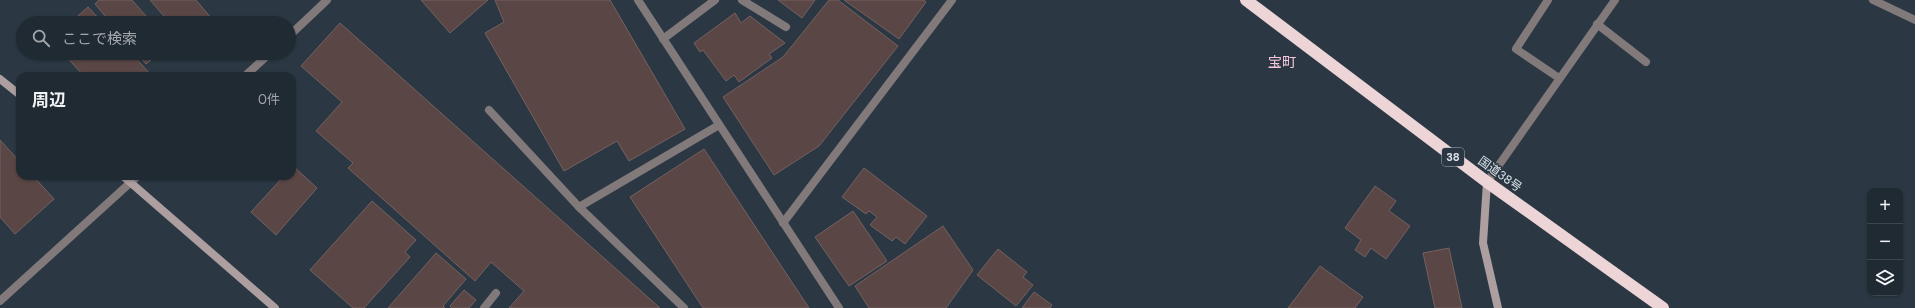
<!DOCTYPE html>
<html lang="ja">
<head>
<meta charset="utf-8">
<style>
	:root { --surface:#202a32; --page:#28323a; --text:#f1f3f6; --muted:#a2a7ac; --line:#3d464d }
	body { margin:0; font-family:"DM Sans","Noto Sans JP",sans-serif; background:var(--page); color:var(--text) }
	.controls { position:absolute; right:12px; bottom:12px; display:grid; overflow:hidden; border-radius:8px; box-shadow:0 1px 3px #0004 }
	.controls button { width:36px; height:36px; display:grid; place-items:center; padding:0; border:0; border-bottom:1px solid var(--line); background:var(--surface); color:var(--text); font:20px sans-serif }
	.list { margin:0; padding:0; list-style:none }
	h2 { display:flex; justify-content:space-between; align-items:center; height:52px; margin:0; padding:0 16px; font-size:17px }
	h2 small { font-size:13px; font-weight:400; color:var(--muted) }
	.icon { flex:none; width:22px; height:22px; fill:none; stroke:currentColor; stroke-width:2; stroke-linecap:round; stroke-linejoin:round }
	.map { position:relative; flex:none; width:1915px; height:308px; overflow:hidden }
	.search { position:absolute; background:var(--surface); box-shadow:0 1px 3px #0004; left:16px; top:16px; width:280px; height:44px; display:flex; align-items:center; gap:10px; box-sizing:border-box; padding:0 14px; border-radius:22px; color:var(--muted); font-size:15px }
	.panel { position:absolute; background:var(--surface); box-shadow:0 1px 3px #0004; left:16px; top:72px; width:280px; height:108px; border-radius:12px }
	.map>svg:first-child { display:block }
	.building { fill:#594645; stroke:#756160 }
	.lines { fill:none; stroke-linecap:round; stroke-linejoin:round }
	.lane { stroke:#82797a; stroke-width:8 }
	.street { stroke:#82797a; stroke-width:8 }
	.secondary { stroke:#ad9ea0; stroke-width:8 }
	.highway { stroke:#ecd4d7; stroke-width:12 }
	.labels { text-anchor:middle; stroke-width:3; stroke-linejoin:round; paint-order:stroke }
	.shield { fill:#2b3843; stroke:#a7b0b9; stroke-width:1 }
	.shield-label { font-size:11px; font-weight:bold; fill:#dce4ec }
	.street-label { font-size:12px; fill:#dce4ec; stroke:#2b3843 }
	.quarter-label { font-size:14px; fill:#f7c6da; stroke:#2b3843 }
</style>
</head>
<body>
<div class="map">
<svg width="1915" height="308" viewBox="0 0 1915 308">
	<rect width="100%" height="100%" fill="#2b3843"/>
	<!-- building -->
	<g class="building">
		<polygon points="99,0 132,0 152,23 111,23 95,4"/>
		<polygon points="150,0 196,0 212,19 207,23 170,23"/>
		<polygon points="421,0 488,0 450,33"/>
		<polygon points="495,0 610,0 685,129 629,161 617,141 564,171 485,33 504,22"/>
		<polygon points="778,0 815,0 802,18"/>
		<polygon points="829,0 838,0 898,46 819,146 774,175 723,97 783,57"/>
		<polygon points="844,0 924,0 926,2 899,39"/>
		<polygon points="88,7 103,23 70,23"/>
		<polygon points="735,13 741,23 750,16 785,43 769,54 772,58 739,82 734,75 726,81 703,50 700,52 694,43"/>
		<polygon points="340,23 660,308 509,308 524,291 491,262 475,281 348,168 353,163 316,131 342,102 301,66"/>
		<polygon points="63,53 131,53 152,76 84,76"/>
		<polygon points="137,53 159,53 146,64"/>
		<polygon points="0,140 20,162 20,176 33,176 54,199 15,234 0,217"/>
		<polygon points="704,149 809,308 703,308 630,197"/>
		<polygon points="293,166 317,188 276,235 251,212 284,176 292,176"/>
		<polygon points="864,168 927,216 905,244 896,237 892,241 870,225 877,217 869,211 866,214 842,197"/>
		<polygon points="1375,186 1396,201 1389,211 1410,226 1386,259 1371,248 1365,257 1355,250 1361,240 1345,228"/>
		<polygon points="372,201 416,240 405,252 410,257 364,308 353,308 310,270"/>
		<polygon points="853,211 887,261 849,286 815,237"/>
		<polygon points="943,226 973,270 946,308 869,308 855,286"/>
		<polygon points="1449,248 1462,308 1435,308 1423,253"/>
		<polygon points="998,249 1027,272 1023,277 1033,285 1016,306 977,275"/>
		<polygon points="436,253 466,279 443,306 445,308 388,308"/>
		<polygon points="1320,266 1363,297 1355,308 1288,308"/>
		<polygon points="464,290 476,300 469,308 452,308 450,306"/>
		<polygon points="1034,292 1052,305 1050,308 1022,308"/>
	</g>
	<g class="lines">
		<!-- lane -->
		<g class="lane">
			<polyline points="742,0 786,27"/>
			<polyline points="1548,0 1516,49 1559,78"/>
			<polyline points="1597,24 1646,62"/>
			<polyline points="663,39 715,0"/>
			<polyline points="489,110 579,207 684,308"/>
			<polyline points="579,207 719,125"/>
			<polyline points="0,301 131,182"/>
			<polyline points="484,308 496,293"/>
		</g>
		<!-- street -->
		<g class="street">
			<polyline points="638,0 839,308"/>
			<polyline points="1873,0 1915,20"/>
			<polyline points="289,36 327,0"/>
			<polyline points="245,76 270,53"/>
			<polyline points="131,182 138,176"/>
			<polyline points="1487,182 1615,0"/>
			<polyline points="783,223 952,0"/>
		</g>
		<!-- secondary -->
		<g class="secondary">
			<polyline points="0,79 20,95"/>
			<polyline points="123,176 275,308"/>
			<polyline points="1487,182 1483,243 1498,308"/>
		</g>
		<!-- highway -->
		<polyline class="highway" points="1246,0 1487,182 1663,308"/>
	</g>
	<g class="labels">
		<!-- shield labels -->
		<rect class="shield" x="1442" y="148" width="22" height="18" rx="3"/>
		<g class="shield-label">
			<text x="1453" y="161">38</text>
		</g>
		<!-- street labels -->
		<g class="street-label">
			<text transform="translate(1500 174) rotate(36)" y="4">国道38号</text>
		</g>
		<!-- quarter labels -->
		<g class="quarter-label">
			<text x="1282" y="67">宝町</text>
		</g>
	</g>
</svg>
<div class="controls">
<button>+</button>
<button>−</button>
<button><svg class="icon" aria-label="layers" viewBox="0 0 24 24"><path d="M12 4l9 5-9 5-9-5zM3 14l9 5 9-5"/></svg></button>
</div>
<div class="search"><svg class="icon" aria-label="search" viewBox="0 0 24 24"><circle cx="10" cy="10" r="6"/><path d="M15 15l6 6"/></svg>ここで検索</div>
<section class="panel">
<h2>周辺<small>0件</small></h2>
<ul class="list">
</ul>
</section>
</div>
</body>
</html>
